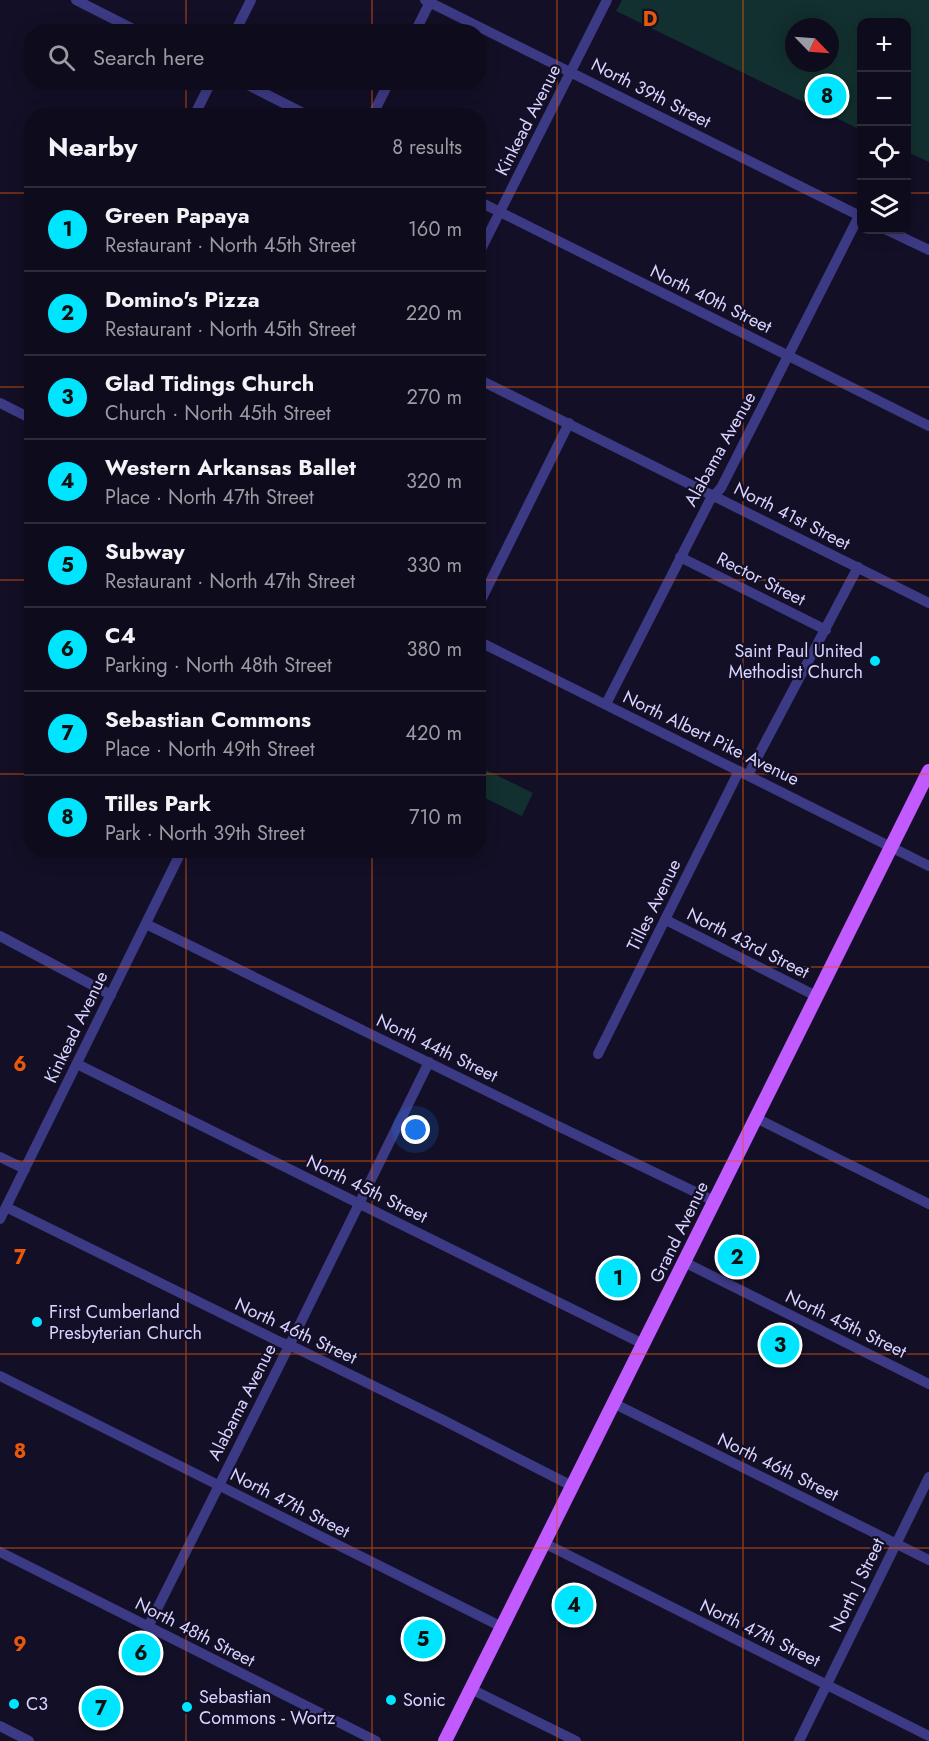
<!DOCTYPE html>
<html lang="en">
<head>
<meta charset="utf-8">
<style>
	:root { --surface:#0e0b1c; --page:#1c1929; --text:#f1f3f6; --muted:#9b9ba3; --line:#2e2b3b; --accent:#00e5ff }
	body { margin:0; font-family:Jost,sans-serif; background:var(--page); color:var(--text) }
	.controls { position:absolute; right:18px; top:18px; display:grid; overflow:hidden; border-radius:12px; box-shadow:0 3px 15px #0003 }
	.controls button { width:54px; height:54px; display:grid; place-items:center; padding:0; border:0; border-bottom:2px solid var(--line); background:var(--surface); color:var(--text); font:30px sans-serif }
	.compass { position:absolute; left:785px; top:18px; width:54px; height:54px; border-radius:50%; background:var(--surface); box-shadow:0 3px 15px #0003; rotate:115deg }
	.you { position:absolute; left:416px; top:1130px; width:21px; height:21px; margin:-15px; border:4px solid #fff; border-radius:50%; background:#1a73e8; box-shadow:0 0 0 9px #1a73e833 }
	.badge { display:grid; place-items:center; width:39px; height:39px; border-radius:50%; background:var(--accent); color:#111; font-size:20px; font-weight:700 }
	.pin { position:absolute; translate:-50% -50%; border:3px solid #fff; box-shadow:0 2px 6px #0006 }
	.list { margin:0; padding:0; list-style:none }
	h2 { display:flex; justify-content:space-between; align-items:center; height:78px; margin:0; padding:0 24px; font-size:26px }
	h2 small { font-size:20px; font-weight:400; color:var(--muted) }
	.list li { display:grid; grid-template-columns:39px 1fr auto; gap:18px; align-items:center; box-sizing:border-box; height:84px; padding:0 24px; border-top:2px solid var(--line) }
	.list b { display:block; font-size:22px; white-space:nowrap }
	.list p { margin:0; font-size:20px; white-space:nowrap; color:var(--muted) }
	.list em { font-size:20px; font-style:normal; color:var(--muted) }
	.icon { flex:none; width:33px; height:33px; fill:none; stroke:currentColor; stroke-width:2; stroke-linecap:round; stroke-linejoin:round }
	.map { position:relative; flex:none; width:929px; height:1741px; overflow:hidden }
	.search { position:absolute; background:var(--surface); box-shadow:0 3px 15px #0003; left:24px; top:24px; width:462px; height:66px; display:flex; align-items:center; gap:15px; box-sizing:border-box; padding:0 21px; border-radius:24px; color:var(--muted); font-size:22px }
	.panel { position:absolute; background:var(--surface); box-shadow:0 3px 15px #0003; left:24px; top:108px; width:462px; height:750px; border-radius:24px }
	.map>svg:first-child { display:block }
	.green { fill:#12302f; fill-rule:evenodd }
	.lines { fill:none; stroke-linecap:round; stroke-linejoin:round }
	.minor { stroke:#3d3a85; stroke-width:10 }
	.major { stroke:#c25bff; stroke-width:14 }
	.grid { fill:none; stroke:#e8590c; stroke-width:1.5; stroke-opacity:0.55 }
	.poi-dot { fill:#00e5ff; stroke:#130f26; stroke-width:2 }
	.labels { text-anchor:middle; stroke-width:4.5; stroke-linejoin:round; paint-order:stroke }
	.street-label { font-size:18px; fill:#d9d4ff; stroke:#130f26 }
	.poi-label { font-size:18px; fill:#d9d4ff; stroke:#130f26; text-anchor:start }
	.grid-label { font-size:20px; text-anchor:middle; font-weight:bold; fill:#e8590c; stroke:#130f26; stroke-width:4.5; stroke-linejoin:round; paint-order:stroke }
</style>
</head>
<body>
<div class="map">
<svg width="929" height="1741" viewBox="0 0 929 1741">
	<rect width="100%" height="100%" fill="#130f26"/>
	<!-- green -->
	<g class="green">
		<path d="M622 0H929V162L907 152 906 22H862L861 130 616 11ZM794 27H830V63H794Z"/>
		<polygon points="484,769 533,793 522,816 479,795 479,779"/>
	</g>
	<g class="lines">
		<!-- minor -->
		<g class="minor">
			<polyline points="76,0 139,32"/>
			<polyline points="425,0 862,217"/>
			<polyline points="235,32 251,0"/>
			<polyline points="415,32 430,2"/>
			<polyline points="242,82 309,116"/>
			<polyline points="194,116 211,82"/>
			<polyline points="372,116 389,82"/>
			<polyline points="478,201 929,426"/>
			<polyline points="887,230 929,250"/>
			<polyline points="478,255 607,0"/>
			<polyline points="478,379 929,603"/>
			<polyline points="0,403 32,419"/>
			<polyline points="680,557 826,630"/>
			<polyline points="31,606 32,604"/>
			<polyline points="478,606 569,423"/>
			<polyline points="478,641 929,866"/>
			<polyline points="606,704 710,500 721,488 862,210"/>
			<polyline points="748,775 858,567"/>
			<polyline points="666,920 816,996"/>
			<polyline points="146,924 562,1128 714,1201"/>
			<polyline points="0,936 111,995"/>
			<polyline points="598,1054 739,771"/>
			<polyline points="77,1064 643,1344"/>
			<polyline points="756,1118 929,1204"/>
			<polyline points="0,1157 25,1169"/>
			<polyline points="6,1207 280,1342 298,1349 441,1419 572,1486"/>
			<polyline points="0,1219 182,850"/>
			<polyline points="684,1262 929,1384"/>
			<polyline points="0,1376 502,1627"/>
			<polyline points="613,1403 929,1560"/>
			<polyline points="544,1543 929,1736"/>
			<polyline points="0,1552 376,1741"/>
			<polyline points="148,1627 289,1346 429,1062"/>
			<polyline points="471,1689 576,1741"/>
			<polyline points="0,1726 29,1741"/>
			<polyline points="799,1741 929,1477"/>
		</g>
		<!-- major -->
		<polyline class="major" points="445,1741 929,771"/>
	</g>
	<!-- grid -->
	<path class="grid" d="M186 0V32M372 0V32M557 0V1741M743 0V1741M186 82V116M372 82V116M0 193H32M478 193H862M906 193H929M0 387H32M478 387H929M0 580H32M478 580H929M0 774H32M478 774H929M186 850V1741M372 850V1741M0 967H929M0 1161H929M0 1354H929M0 1548H929"/>
	<!-- markers -->
	<g class="poi-dot">
		<circle cx="875" cy="661" r="6"/>
		<circle cx="37" cy="1322" r="6"/>
		<circle cx="391" cy="1700" r="6"/>
		<circle cx="14" cy="1704" r="6"/>
		<circle cx="187" cy="1707" r="6"/>
	</g>
	<g class="labels">
		<!-- street labels -->
		<g class="street-label">
			<text transform="translate(651 93) rotate(27)" y="6">North 39th Street</text>
			<text transform="translate(528 120) rotate(-63)" y="6">Kinkead Avenue</text>
			<text transform="translate(711 299) rotate(26)" y="6">North 40th Street</text>
			<text transform="translate(720 449) rotate(-61)" y="6">Alabama Avenue</text>
			<text transform="translate(792 516) rotate(27)" y="6">North 41st Street</text>
			<text transform="translate(761 579) rotate(27)" y="6">Rector Street</text>
			<text transform="translate(711 738) rotate(26)" y="6">North Albert Pike Avenue</text>
			<text transform="translate(654 905) rotate(-64)" y="6">Tilles Avenue</text>
			<text transform="translate(748 943) rotate(27)" y="6">North 43rd Street</text>
			<text transform="translate(76 1027) rotate(-64)" y="6">Kinkead Avenue</text>
			<text transform="translate(437 1048) rotate(26)" y="6">North 44th Street</text>
			<text transform="translate(367 1189) rotate(26)" y="6">North 45th Street</text>
			<text transform="translate(679 1232) rotate(-64)" y="6">Grand Avenue</text>
			<text transform="translate(846 1324) rotate(26)" y="6">North 45th Street</text>
			<text transform="translate(296 1331) rotate(25)" y="6">North 46th Street</text>
			<text transform="translate(242 1402) rotate(-63)" y="6">Alabama Avenue</text>
			<text transform="translate(778 1467) rotate(26)" y="6">North 46th Street</text>
			<text transform="translate(290 1503) rotate(27)" y="6">North 47th Street</text>
			<text transform="translate(857 1585) rotate(-64)" y="6">North J Street</text>
			<text transform="translate(195 1632) rotate(27)" y="6">North 48th Street</text>
			<text transform="translate(760 1633) rotate(26)" y="6">North 47th Street</text>
		</g>
		<!-- poi labels -->
		<g class="poi-label">
			<text x="863" y="657" text-anchor="end">Saint Paul United<tspan x="863" dy="21">Methodist Church</tspan></text>
			<text x="49" y="1318">First Cumberland<tspan x="49" dy="21">Presbyterian Church</tspan></text>
			<text x="199" y="1703">Sebastian<tspan x="199" dy="21">Commons - Wortz</tspan></text>
			<text x="403" y="1706">Sonic</text>
			<text x="26" y="1710">C3</text>
		</g>
	</g>
	<g class="grid-label">
		<text x="650" y="26">D</text>
		<text x="20" y="1071">6</text>
		<text x="20" y="1264">7</text>
		<text x="20" y="1458">8</text>
		<text x="20" y="1651">9</text>
	</g>
</svg>
<div class="controls">
<button>+</button>
<button>−</button>
<button><svg class="icon" aria-label="locate" viewBox="0 0 24 24"><circle cx="12" cy="12" r="6"/><path d="M12 2v4M12 18v4M2 12h4M18 12h4"/></svg></button>
<button><svg class="icon" aria-label="layers" viewBox="0 0 24 24"><path d="M12 4l9 5-9 5-9-5zM3 14l9 5 9-5"/></svg></button>
</div>
<svg class="compass" viewBox="-18 -18 36 36"><path d="M0-13l5 13h-10z" fill="#e53935"/><path d="M0 13l5-13h-10z" fill="#9b9ba3"/></svg>
<div class="you"></div>
<div class="pin badge" style="left:618px;top:1278px">1</div>
<div class="pin badge" style="left:737px;top:1257px">2</div>
<div class="pin badge" style="left:780px;top:1345px">3</div>
<div class="pin badge" style="left:574px;top:1605px">4</div>
<div class="pin badge" style="left:423px;top:1639px">5</div>
<div class="pin badge" style="left:141px;top:1653px">6</div>
<div class="pin badge" style="left:101px;top:1708px">7</div>
<div class="pin badge" style="left:827px;top:96px">8</div>
<div class="search"><svg class="icon" aria-label="search" viewBox="0 0 24 24"><circle cx="10" cy="10" r="6"/><path d="M15 15l6 6"/></svg>Search here</div>
<section class="panel">
<h2>Nearby<small>8 results</small></h2>
<ul class="list">
<li><span class="badge">1</span><div><b>Green Papaya</b><p>Restaurant · North 45th Street</p></div><em>160 m</em></li>
<li><span class="badge">2</span><div><b>Domino's Pizza</b><p>Restaurant · North 45th Street</p></div><em>220 m</em></li>
<li><span class="badge">3</span><div><b>Glad Tidings Church</b><p>Church · North 45th Street</p></div><em>270 m</em></li>
<li><span class="badge">4</span><div><b>Western Arkansas Ballet</b><p>Place · North 47th Street</p></div><em>320 m</em></li>
<li><span class="badge">5</span><div><b>Subway</b><p>Restaurant · North 47th Street</p></div><em>330 m</em></li>
<li><span class="badge">6</span><div><b>C4</b><p>Parking · North 48th Street</p></div><em>380 m</em></li>
<li><span class="badge">7</span><div><b>Sebastian Commons</b><p>Place · North 49th Street</p></div><em>420 m</em></li>
<li><span class="badge">8</span><div><b>Tilles Park</b><p>Park · North 39th Street</p></div><em>710 m</em></li>
</ul>
</section>
</div>
</body>
</html>
